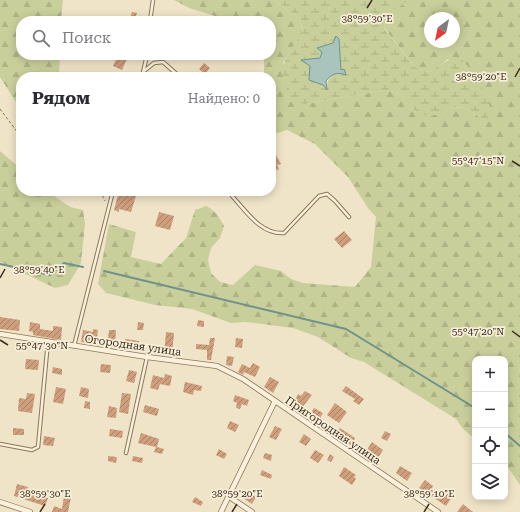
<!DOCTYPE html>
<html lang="ru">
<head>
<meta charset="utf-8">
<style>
	:root { --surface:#fff; --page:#f2f2f3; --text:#2b2b33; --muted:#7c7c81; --line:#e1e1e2 }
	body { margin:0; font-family:"Roboto Serif",serif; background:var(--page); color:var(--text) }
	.controls { position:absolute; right:12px; bottom:12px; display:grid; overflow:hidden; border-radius:8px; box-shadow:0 2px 10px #0003 }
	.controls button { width:36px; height:36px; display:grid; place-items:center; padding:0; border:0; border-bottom:1px solid var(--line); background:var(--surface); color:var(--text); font:20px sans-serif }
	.compass { position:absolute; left:424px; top:12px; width:36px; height:36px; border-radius:50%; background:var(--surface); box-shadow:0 2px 10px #0003; rotate:213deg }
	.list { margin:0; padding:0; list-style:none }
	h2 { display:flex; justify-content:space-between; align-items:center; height:52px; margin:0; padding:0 16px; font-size:17px }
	h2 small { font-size:13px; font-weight:400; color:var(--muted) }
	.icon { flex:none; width:22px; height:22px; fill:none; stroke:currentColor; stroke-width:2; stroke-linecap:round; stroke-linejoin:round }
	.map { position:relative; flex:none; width:520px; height:512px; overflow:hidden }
	.search { position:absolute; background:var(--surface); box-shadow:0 2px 10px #0003; left:16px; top:16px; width:260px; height:44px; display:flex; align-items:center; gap:10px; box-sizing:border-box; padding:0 14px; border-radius:16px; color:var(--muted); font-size:15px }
	.panel { position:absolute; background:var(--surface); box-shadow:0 2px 10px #0003; left:16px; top:72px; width:260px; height:124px; border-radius:16px }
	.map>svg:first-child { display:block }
	.forest { fill:url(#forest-firs); fill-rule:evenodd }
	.wetland { fill:url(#wetland-marsh); fill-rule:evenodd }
	.water { fill:#a9c4bc; stroke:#6f938a }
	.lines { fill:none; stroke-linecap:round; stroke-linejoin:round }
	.stream { stroke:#6f938a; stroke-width:2 }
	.building { fill:url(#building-hatch) }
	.service-casing { stroke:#8d765c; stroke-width:4.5 }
	.minor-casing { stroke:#8d765c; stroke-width:6 }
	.path { stroke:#8d765c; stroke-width:1; stroke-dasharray:3 2; stroke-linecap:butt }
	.service { stroke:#faf1dc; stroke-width:2.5 }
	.minor { stroke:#faf1dc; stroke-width:4.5 }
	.ticks { fill:none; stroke:#3d2e20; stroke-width:1.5 }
	.labels { text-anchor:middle; stroke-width:3.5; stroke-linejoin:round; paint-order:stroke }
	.street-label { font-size:11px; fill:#3d2e20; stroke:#f7eed8 }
	.ticks-label { font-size:10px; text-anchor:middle; fill:#3d2e20; stroke:#f7eed8; stroke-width:3.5; stroke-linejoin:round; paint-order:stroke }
</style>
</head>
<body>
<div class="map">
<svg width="520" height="512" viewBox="0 0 520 512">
	<defs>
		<pattern id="forest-firs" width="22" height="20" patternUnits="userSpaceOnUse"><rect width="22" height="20" fill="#c9cf9b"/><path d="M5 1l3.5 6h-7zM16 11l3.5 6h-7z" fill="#aeb285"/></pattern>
		<pattern id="wetland-marsh" width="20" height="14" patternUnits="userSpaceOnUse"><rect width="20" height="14" fill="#c9cf9b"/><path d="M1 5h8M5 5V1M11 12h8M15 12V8" fill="none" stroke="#aeb285"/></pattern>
		<pattern id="building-hatch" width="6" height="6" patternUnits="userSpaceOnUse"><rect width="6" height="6" fill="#cf9f7d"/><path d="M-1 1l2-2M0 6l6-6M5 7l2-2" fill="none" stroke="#a98266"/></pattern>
	</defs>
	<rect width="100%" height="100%" fill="#f0e4c8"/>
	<!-- forest -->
	<g class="forest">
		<polygon points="0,0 63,0 61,21 21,21 21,55 60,55 59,77 21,77 21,110 0,77"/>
		<path d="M174 0H274L299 18 303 31 283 63 305 104 386 90 399 93 417 113 442 114 453 107 465 108 486 121 448 59 438 68 427 72 415 67 384 28 386 16 409 0H520V485L505 463V359H475V439L463 429 456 419 364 362 351 358 318 337 293 328 246 322 231 323 192 309 155 305 106 293 98 284 109 224 136 232 131 257 161 264 186 238 195 210 207 206 217 214 224 226 220 238 211 248 208 260 211 273 220 282 233 285 255 265 281 271 291 279 303 283 355 287 371 267 376 217 368 208 348 177 315 144 287 130 271 135V77H263L264 73V55H271V21H231L189 8ZM430 18H454V42H430Z"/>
		<polygon points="0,151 21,169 21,191 47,191 70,207 83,210 85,224 81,263 68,285 55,288 0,262"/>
	</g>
	<!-- wetland -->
	<path class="wetland" d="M274 0H409L386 16 384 29 415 67 427 72C442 67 444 59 461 58L477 78 492 111 486 121 465 108 453 107 442 114 429 116 417 113 399 93 386 90 305 104 290 102C278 62 282 65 303 30L299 18ZM333 43 338 45 342 74C330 72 327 80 327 90L310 74V66L301 60 320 58 322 52 317 48Z"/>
	<!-- water -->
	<path class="water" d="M336 36 339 39 341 70 344 69 346 75C338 72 332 73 326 81L327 90 323 85 309 80 310 66 301 60 320 58 322 52 317 48 333 43Z"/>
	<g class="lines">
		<!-- stream -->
		<g class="stream">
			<polyline points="0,264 50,275 64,263 83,267"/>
			<polyline points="104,271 346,329 475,408"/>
			<polyline points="505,433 520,446"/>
		</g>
	</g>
	<!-- building -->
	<g class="building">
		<polygon points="132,12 137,13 134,21 129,21"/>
		<polygon points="118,55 127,59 122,70 113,66"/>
		<polygon points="204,63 210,68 205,74 199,69"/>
		<polygon points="276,155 281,164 277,165 279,169 271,173 271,157"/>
		<polygon points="119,191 136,196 131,212 119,209 119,212 114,210"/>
		<polygon points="159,212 174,216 170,230 155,226"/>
		<polygon points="344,231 352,240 342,248 334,239"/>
		<polygon points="0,317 20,320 19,331 0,329"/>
		<polygon points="198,320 204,321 204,327 197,326"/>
		<polygon points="30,322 40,324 40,329 53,331 53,326 62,327 61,340 33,335 33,332 29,331"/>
		<polygon points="138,322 144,323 143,330 137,330"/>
		<polygon points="93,329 98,330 96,344 81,342 83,330 93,332"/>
		<polygon points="109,330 116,330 115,347 107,346"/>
		<polygon points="166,332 174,333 172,355 164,355"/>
		<polygon points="210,338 215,338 211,360 207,360 207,350 196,349 196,344 209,345"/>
		<polygon points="236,338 243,339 242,348 235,347"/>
		<polygon points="125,339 139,341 137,351 124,349"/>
		<polygon points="227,356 234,357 232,366 226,365"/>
		<polygon points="26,359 39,360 38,370 25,369"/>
		<polygon points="253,363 260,367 255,377 244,372 243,375 238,372 242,364 250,368"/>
		<polygon points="101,364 111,365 110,373 100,372"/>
		<polygon points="53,367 62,369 62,375 52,373"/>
		<polygon points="129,370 137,372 134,383 126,381"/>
		<polygon points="165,374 172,376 170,386 160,384 158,390 150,388 153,375 164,378"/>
		<polygon points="270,377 279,382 273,393 264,387"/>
		<polygon points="185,382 202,386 201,391 194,390 193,395 183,392"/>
		<polygon points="346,386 364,399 359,405 353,401 355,399 342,391"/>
		<polygon points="56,387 66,389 63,404 53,402"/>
		<polygon points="81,387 89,389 88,398 79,396"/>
		<polygon points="305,391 312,395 301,409 293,404 298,394 301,396"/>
		<polygon points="27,393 35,394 32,413 18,411 19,398 26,399"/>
		<polygon points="122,393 131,394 128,414 119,412"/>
		<polygon points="235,395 249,400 247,406 242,404 240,409 236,408 237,403 233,401"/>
		<polygon points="85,401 90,402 90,409 84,408"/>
		<polygon points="335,403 347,412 339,423 327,415"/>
		<polygon points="145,405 159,409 157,416 143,412"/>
		<polygon points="109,406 117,408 116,418 107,417"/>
		<polygon points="314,408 323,413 318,422 309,416"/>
		<polygon points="230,421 239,425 235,432 227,428"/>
		<polygon points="275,426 282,429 276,440 269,437"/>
		<polygon points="13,428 24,429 24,435 13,435"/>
		<polygon points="340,428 355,438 352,446 335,436"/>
		<polygon points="110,429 123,431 122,438 109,436"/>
		<polygon points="385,431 391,434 387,441 381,438"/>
		<polygon points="141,433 159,439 157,447 164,449 162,454 154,452 156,447 138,443"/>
		<polygon points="304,434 311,439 306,446 299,442"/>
		<polygon points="44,436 55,438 53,446 43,445"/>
		<polygon points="372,442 383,450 376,461 365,453"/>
		<polygon points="219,449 227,454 224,459 216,455"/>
		<polygon points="315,450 324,455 318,463 310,458"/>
		<polygon points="265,453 272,455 271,461 263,458"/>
		<polygon points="330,454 334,457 331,462 327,460"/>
		<polygon points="108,456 117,457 116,463 108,461"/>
		<polygon points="133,456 143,458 142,463 132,461"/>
		<polygon points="400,466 412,473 407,481 396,473"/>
		<polygon points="344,467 356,475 354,477 356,479 352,485 339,476"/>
		<polygon points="262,470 272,475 271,479 260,475"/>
		<polygon points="425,480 433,486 432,488 445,497 447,494 452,497 446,506 419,488"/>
		<polygon points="17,484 28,487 28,489 38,492 38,495 48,498 45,506 14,496"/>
		<polygon points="247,491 256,497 252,504 243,498"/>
		<polygon points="64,496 71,497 68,512 52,512 54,506 62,509"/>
		<polygon points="195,497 203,502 201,506 192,502"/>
		<polygon points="463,504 473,512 457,512"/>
	</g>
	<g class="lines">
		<defs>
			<g id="service">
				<polyline points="150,21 153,0"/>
				<polyline points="144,71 154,63 163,62 180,77"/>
				<polyline points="142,77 147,55"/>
				<path d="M230 191 232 196C246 211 261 235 284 233L319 196 327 194 335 201 349 217"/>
				<polyline points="74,346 113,191"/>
				<polyline points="0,444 32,450 38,447 48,341"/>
				<polyline points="126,453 147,357"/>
			</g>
			<g id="minor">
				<polyline points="0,334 147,357 217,366 243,379 438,512"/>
				<polyline points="228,496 252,512"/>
				<polyline points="0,502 30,512"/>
				<polyline points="221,512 275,401"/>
			</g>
		</defs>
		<!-- service casing -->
		<use href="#service" class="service-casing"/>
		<!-- minor casing -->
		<use href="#minor" class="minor-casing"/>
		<!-- path -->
		<g class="path">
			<polyline points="0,109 21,137"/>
			<polyline points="100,191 105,201"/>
		</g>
		<!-- service -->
		<use href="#service" class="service"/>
		<!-- minor -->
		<use href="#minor" class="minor"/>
	</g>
	<!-- ticks -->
	<path class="ticks" d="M367 8 372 0M515 77 520 68M512 161 520 166M0 278 5 269M512 331 520 337M0 340 8 345M40 512 45 504M232 512 237 504M424 512 429 504"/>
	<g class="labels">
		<!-- street labels -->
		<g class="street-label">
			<text transform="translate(133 345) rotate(8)" y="4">Огородная улица</text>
			<text transform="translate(333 430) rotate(34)" y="4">Пригородная улица</text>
		</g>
	</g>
	<g class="ticks-label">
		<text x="367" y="22">38°59'30"E</text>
		<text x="481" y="80">38°59'20"E</text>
		<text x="478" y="164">55°47'15"N</text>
		<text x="39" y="273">38°59'40"E</text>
		<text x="478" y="335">55°47'20"N</text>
		<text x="42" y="349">55°47'30"N</text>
		<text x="45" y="497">38°59'30"E</text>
		<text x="237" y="497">38°59'20"E</text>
		<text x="429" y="497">38°59'10"E</text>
	</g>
</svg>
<div class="controls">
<button>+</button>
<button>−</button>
<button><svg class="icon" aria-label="locate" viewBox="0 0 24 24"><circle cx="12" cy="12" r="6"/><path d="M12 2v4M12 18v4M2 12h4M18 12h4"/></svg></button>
<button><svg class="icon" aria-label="layers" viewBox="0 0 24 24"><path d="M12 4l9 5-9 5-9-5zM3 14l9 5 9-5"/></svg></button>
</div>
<svg class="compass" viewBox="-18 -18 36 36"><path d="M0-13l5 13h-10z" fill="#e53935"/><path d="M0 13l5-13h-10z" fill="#7c7c81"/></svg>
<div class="search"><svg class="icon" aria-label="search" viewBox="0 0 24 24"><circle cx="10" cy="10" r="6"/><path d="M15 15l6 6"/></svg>Поиск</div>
<section class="panel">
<h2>Рядом<small>Найдено: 0</small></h2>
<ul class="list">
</ul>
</section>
</div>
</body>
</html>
